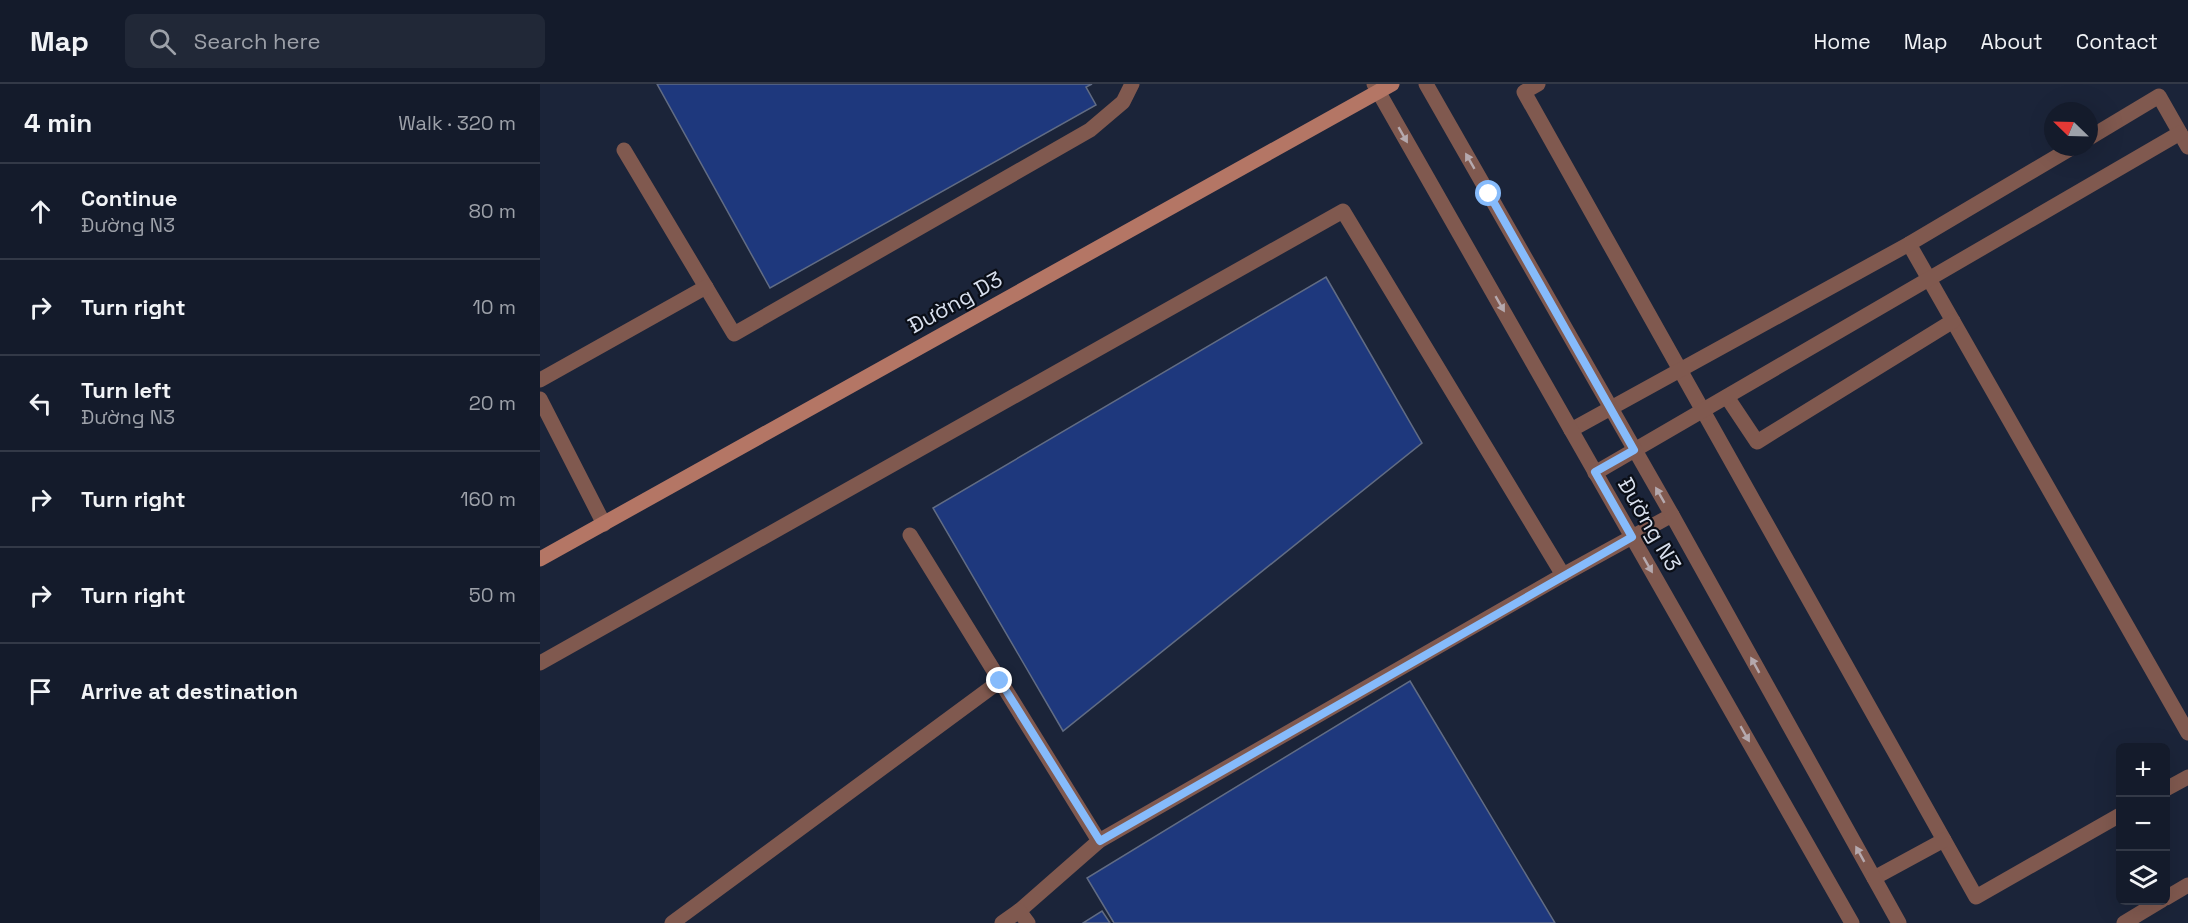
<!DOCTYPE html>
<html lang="en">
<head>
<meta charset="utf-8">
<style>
	:root { --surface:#141b2b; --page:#212837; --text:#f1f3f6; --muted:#9da1a9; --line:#333947 }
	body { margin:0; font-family:"Space Grotesk",sans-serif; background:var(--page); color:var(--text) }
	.controls { position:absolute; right:18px; bottom:18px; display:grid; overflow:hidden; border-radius:9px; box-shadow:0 6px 24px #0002 }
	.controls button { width:54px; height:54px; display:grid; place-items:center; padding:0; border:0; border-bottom:2px solid var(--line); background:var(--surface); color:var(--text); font:30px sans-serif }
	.compass { position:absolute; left:1504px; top:18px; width:54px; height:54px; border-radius:50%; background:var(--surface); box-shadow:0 6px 24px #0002; rotate:293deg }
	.stop { position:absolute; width:18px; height:18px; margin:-14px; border:4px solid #86bbfb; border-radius:50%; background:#fff }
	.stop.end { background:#86bbfb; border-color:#fff; box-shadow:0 2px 6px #0008 }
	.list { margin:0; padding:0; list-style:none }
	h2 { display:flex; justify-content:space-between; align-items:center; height:78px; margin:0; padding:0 24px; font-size:26px }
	h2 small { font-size:20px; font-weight:400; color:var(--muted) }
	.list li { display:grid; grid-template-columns:39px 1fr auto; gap:18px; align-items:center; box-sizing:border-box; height:96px; padding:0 24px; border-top:2px solid var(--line) }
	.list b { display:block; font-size:22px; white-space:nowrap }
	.list p { margin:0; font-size:20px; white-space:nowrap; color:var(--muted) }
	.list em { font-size:20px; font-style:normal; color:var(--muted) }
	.icon { flex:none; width:33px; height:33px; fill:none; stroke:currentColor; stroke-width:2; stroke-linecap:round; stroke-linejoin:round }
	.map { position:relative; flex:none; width:1648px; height:839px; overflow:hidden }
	header { display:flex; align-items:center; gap:36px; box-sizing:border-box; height:84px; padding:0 30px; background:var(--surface); border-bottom:2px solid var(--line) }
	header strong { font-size:28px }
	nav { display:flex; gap:33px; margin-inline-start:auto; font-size:21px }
	.search { width:420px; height:54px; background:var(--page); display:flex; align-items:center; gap:15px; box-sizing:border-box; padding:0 21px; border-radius:9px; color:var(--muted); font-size:22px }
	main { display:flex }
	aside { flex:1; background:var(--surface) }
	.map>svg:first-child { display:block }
	.building { fill:#1e387d; stroke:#616c84; stroke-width:1.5 }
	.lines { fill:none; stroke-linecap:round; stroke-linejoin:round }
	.service { stroke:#80594f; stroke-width:15 }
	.tertiary { stroke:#80594f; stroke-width:15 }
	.secondary { stroke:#b47665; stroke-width:15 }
	.oneway { fill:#b5a9ae }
	.route { stroke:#86bbfb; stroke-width:8 }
	.labels { text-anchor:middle; stroke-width:4.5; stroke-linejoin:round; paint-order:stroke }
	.street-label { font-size:22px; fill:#d8dfed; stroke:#0a0e17 }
</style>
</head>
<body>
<header>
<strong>Map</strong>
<div class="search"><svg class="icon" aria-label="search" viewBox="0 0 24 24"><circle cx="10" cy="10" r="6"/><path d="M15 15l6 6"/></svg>Search here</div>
<nav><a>Home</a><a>Map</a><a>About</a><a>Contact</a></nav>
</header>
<main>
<aside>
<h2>4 min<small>Walk · 320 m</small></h2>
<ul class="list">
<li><svg class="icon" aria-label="ahead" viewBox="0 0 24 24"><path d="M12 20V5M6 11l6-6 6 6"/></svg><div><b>Continue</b><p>Đường N3</p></div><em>80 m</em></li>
<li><svg class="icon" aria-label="right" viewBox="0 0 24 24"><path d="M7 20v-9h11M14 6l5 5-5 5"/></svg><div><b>Turn right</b></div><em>10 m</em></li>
<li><svg class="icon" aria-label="left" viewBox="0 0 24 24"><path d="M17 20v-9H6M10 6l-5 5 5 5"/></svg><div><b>Turn left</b><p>Đường N3</p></div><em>20 m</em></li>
<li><svg class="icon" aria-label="right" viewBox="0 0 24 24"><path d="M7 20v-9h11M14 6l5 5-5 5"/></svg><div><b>Turn right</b></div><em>160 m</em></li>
<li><svg class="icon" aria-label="right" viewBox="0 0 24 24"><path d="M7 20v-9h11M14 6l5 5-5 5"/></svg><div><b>Turn right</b></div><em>50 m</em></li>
<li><svg class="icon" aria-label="arrive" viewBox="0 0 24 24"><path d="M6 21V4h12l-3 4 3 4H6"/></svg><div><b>Arrive at destination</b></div></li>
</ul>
</aside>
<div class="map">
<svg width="1648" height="839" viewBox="0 0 1648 839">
	<rect width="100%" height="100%" fill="#1b2439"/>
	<!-- building -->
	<g class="building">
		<polygon points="117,0 552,0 546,3 556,21 230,204"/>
		<polygon points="786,193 882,359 523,647 393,424"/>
		<polygon points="870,597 1015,839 574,839 547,794"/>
		<polygon points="562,827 570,839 543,839"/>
	</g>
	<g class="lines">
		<!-- service -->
		<g class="service">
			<polyline points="998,0 984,8 1436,813 1580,731"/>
			<polyline points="1549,54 1619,12 1648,63"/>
			<polyline points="84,66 194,250 550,46 583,18 592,0"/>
			<polyline points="1369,160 1648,649"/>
			<polyline points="0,296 166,203"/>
			<polyline points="1187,313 1217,358 1413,237"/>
			<polyline points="0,315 64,440"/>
			<polyline points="1031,346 1369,160 1533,63"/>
			<polyline points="1055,389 1640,49"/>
			<polyline points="370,451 559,757"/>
			<polyline points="0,579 803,127 1023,491"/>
			<polyline points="1626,705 1648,693"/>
			<polyline points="1334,794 1404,756"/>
			<polyline points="479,827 559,757 1023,491 1132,431"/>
			<polyline points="132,839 460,597"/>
			<polyline points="462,839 479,827 488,839"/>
		</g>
		<!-- tertiary -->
		<g class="tertiary">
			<polyline points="834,0 1312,839"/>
			<polyline points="886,0 1132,431 1359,839"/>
			<polyline points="1626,814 1648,801"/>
			<polyline points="1584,839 1622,816"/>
		</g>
		<!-- secondary -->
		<polyline class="secondary" points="0,475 852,0"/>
	</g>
	<!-- one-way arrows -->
	<defs><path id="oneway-solid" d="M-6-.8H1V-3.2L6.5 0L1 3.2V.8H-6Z" transform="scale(1.5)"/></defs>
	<g class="oneway">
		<use href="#oneway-solid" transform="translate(863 51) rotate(60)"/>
		<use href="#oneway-solid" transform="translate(930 77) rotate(-120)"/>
		<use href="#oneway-solid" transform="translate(960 220) rotate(60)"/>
		<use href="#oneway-solid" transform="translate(1120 411) rotate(-120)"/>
		<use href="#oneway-solid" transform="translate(1108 481) rotate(60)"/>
		<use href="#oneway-solid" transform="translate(1215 581) rotate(-119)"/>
		<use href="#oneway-solid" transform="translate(1205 650) rotate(60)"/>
		<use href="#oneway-solid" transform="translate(1320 770) rotate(-119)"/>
	</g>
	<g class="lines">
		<!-- route -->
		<polyline class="route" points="460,597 560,757 1092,453 1055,388 1094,366 949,110"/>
	</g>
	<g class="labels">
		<!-- street labels -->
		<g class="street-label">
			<text transform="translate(415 218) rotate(-29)" y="8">Đường D3</text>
			<text transform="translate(1110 440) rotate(60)" y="8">Đường N3</text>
		</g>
	</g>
</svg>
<div class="controls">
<button>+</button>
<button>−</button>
<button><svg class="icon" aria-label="layers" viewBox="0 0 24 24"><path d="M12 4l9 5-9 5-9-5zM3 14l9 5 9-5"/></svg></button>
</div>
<svg class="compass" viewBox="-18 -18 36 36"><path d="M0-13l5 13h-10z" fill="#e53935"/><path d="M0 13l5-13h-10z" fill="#9da1a9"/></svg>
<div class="stop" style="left:949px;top:110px"></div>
<div class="stop end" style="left:460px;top:597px"></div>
</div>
</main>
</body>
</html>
